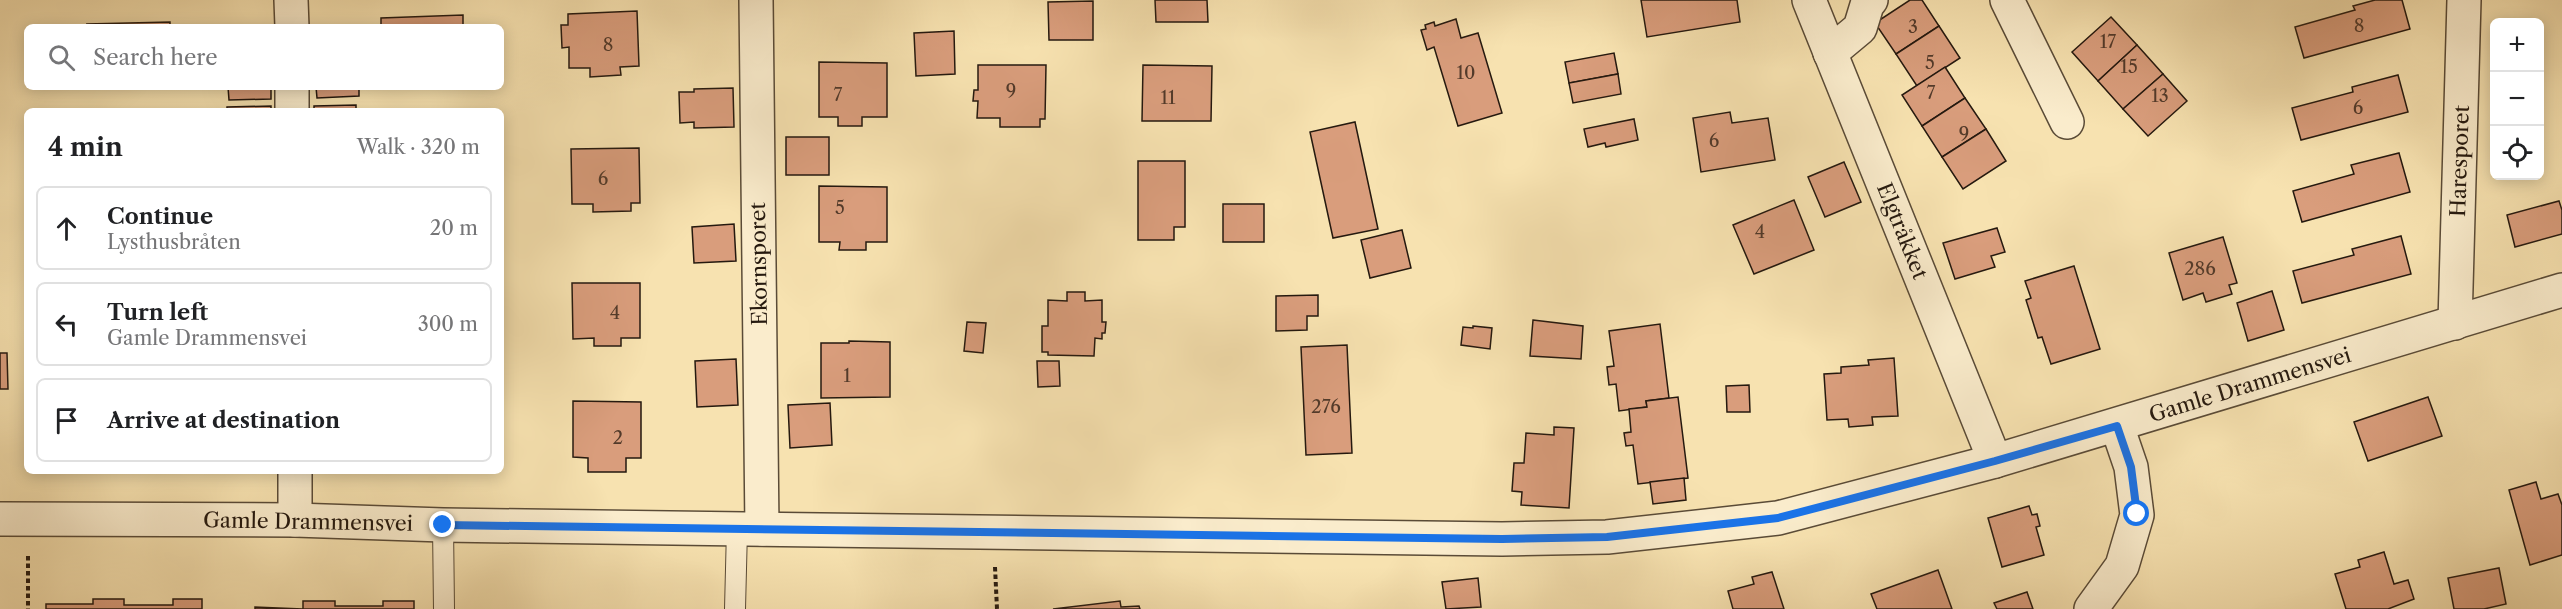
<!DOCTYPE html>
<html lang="en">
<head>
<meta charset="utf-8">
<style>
	:root { --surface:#fff; --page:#f2f2f2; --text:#202124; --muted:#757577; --line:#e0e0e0 }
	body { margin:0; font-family:"Libre Caslon Text",serif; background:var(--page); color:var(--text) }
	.controls { position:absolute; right:18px; top:18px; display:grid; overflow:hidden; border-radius:9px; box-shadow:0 3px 15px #0003 }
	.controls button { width:54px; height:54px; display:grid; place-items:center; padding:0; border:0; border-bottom:2px solid var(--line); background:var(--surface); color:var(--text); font:30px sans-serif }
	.stop { position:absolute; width:18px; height:18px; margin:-14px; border:4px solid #1a73e8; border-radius:50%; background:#fff }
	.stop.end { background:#1a73e8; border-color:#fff; box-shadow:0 2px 6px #0008 }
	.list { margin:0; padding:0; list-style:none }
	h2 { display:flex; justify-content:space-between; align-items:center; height:78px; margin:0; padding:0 24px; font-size:26px }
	h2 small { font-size:20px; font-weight:400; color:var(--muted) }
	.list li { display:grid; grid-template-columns:39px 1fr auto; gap:18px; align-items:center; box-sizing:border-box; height:84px; margin:0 12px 12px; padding:0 12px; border:2px solid var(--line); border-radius:9px }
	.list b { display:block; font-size:22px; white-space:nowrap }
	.list p { margin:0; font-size:20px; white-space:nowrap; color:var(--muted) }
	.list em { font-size:20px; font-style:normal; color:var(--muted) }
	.icon { flex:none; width:33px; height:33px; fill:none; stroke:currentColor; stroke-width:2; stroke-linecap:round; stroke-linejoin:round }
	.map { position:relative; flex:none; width:2562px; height:609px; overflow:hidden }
	.search { position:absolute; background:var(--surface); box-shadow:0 3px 15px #0003; left:24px; top:24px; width:480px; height:66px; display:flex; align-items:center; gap:15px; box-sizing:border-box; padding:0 21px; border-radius:9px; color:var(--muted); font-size:22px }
	.panel { position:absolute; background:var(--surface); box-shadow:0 3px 15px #0003; left:24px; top:108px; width:480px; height:366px; border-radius:9px }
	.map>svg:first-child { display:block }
	.building { fill:#d99d7c; stroke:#25190f; stroke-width:1.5 }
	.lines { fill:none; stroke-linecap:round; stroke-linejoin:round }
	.service-casing { stroke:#5a4b37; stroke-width:22 }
	.minor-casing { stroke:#5a4b37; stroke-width:36 }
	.path { stroke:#25190f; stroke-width:4; stroke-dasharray:4.5 3; stroke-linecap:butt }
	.service { stroke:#faeccc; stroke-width:20 }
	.minor { stroke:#faeccc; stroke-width:33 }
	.route { stroke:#1a73e8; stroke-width:8 }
	.labels { text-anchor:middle; stroke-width:4.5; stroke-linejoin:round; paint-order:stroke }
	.number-label { font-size:18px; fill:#523a2a }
	.street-label { font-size:21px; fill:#25190f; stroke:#faeccc }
</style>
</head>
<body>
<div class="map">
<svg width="2562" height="609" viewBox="0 0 2562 609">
	<rect width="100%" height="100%" fill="#f7e2b0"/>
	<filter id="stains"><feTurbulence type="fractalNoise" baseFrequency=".00333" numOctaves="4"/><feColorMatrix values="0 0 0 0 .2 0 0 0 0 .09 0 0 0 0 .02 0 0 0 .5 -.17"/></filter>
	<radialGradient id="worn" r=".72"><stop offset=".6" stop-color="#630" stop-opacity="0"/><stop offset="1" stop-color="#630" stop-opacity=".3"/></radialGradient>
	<!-- building -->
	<g class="building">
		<polygon points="1155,0 1207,0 1208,22 1156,22"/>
		<polygon points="1641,0 1737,0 1740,22 1647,37"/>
		<polygon points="1910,0 1922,0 1939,26 1896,54 1875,23"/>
		<polygon points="2375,0 2402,0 2410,29 2304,58 2295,27 2355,10 2353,6"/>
		<polygon points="1093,1 1093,40 1049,40 1048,2"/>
		<polygon points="637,11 639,66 620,67 621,75 590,77 590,68 569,68 569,47 562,48 561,25 568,25 568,14"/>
		<polygon points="463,15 463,27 381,27 381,18"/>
		<polygon points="2111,17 2137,45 2098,81 2072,52"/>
		<polygon points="1456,19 1461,38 1478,33 1502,113 1458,126 1434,47 1427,50 1421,30 1426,29 1425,25 1434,22 1435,26"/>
		<polygon points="170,22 170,27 88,27 87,24"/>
		<polygon points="1939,26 1960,58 1917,86 1896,54"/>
		<polygon points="954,31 955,74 916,76 914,33"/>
		<polygon points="2137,45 2163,74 2123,109 2098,81"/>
		<polygon points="1614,53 1618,74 1569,83 1565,62"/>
		<polygon points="819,62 887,63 887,117 862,117 862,126 838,126 838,117 819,117"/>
		<polygon points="978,65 1046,65 1045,119 1040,119 1040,127 1000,127 1000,118 977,118 978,101 973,101 974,90 978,90"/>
		<polygon points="1143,65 1212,66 1211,121 1142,121"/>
		<polygon points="1945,67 1965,98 1922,126 1902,95"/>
		<polygon points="1618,74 1621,94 1573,103 1569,83"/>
		<polygon points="2163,74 2187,101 2148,136 2123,109"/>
		<polygon points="2398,75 2408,112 2301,140 2292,108 2353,92 2352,87"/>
		<polygon points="228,87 271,87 271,99 229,100"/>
		<polygon points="316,87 359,87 359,96 317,98"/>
		<polygon points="733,88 734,127 694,128 694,122 680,123 679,92 694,92 694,89"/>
		<polygon points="1965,98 1986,129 1942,157 1922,126"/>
		<polygon points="356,105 356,111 314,111 314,106"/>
		<polygon points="271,106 271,111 227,111 227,107"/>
		<polygon points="1730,112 1732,123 1768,118 1775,160 1701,172 1693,118"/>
		<polygon points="1634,119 1638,140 1606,147 1605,143 1588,147 1584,129"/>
		<polygon points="1355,122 1378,229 1333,238 1310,132"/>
		<polygon points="1986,129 2006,161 1963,189 1942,157"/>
		<rect x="786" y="137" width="43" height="38"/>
		<polygon points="639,148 640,203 631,203 631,211 593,212 593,204 572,204 571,149"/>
		<polygon points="2399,153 2410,192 2302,222 2293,191 2354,174 2351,165"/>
		<polygon points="1138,161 1185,161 1185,227 1174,227 1174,240 1138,240"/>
		<polygon points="1844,162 1861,202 1825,217 1808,177"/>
		<polygon points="819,186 887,187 887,242 866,242 866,250 839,250 840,242 819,242"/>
		<polygon points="1794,200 1814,250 1754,274 1733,225"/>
		<polygon points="2559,201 2562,210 2562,234 2515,247 2507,215"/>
		<rect x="1223" y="204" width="41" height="38"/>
		<polygon points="734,224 736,261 694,263 692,227"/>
		<polygon points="1997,228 2005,252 1991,256 1995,267 1955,279 1943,243"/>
		<polygon points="1402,230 1411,268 1370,278 1361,240"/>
		<polygon points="2401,236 2411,274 2302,303 2293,271 2354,255 2352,249"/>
		<polygon points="2223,237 2237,283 2229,285 2232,294 2206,302 2203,293 2183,300 2169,253"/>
		<polygon points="2074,266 2100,349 2051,364 2042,337 2038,338 2026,300 2031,298 2025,281"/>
		<polygon points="572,283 640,283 640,338 621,338 621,346 594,346 594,338 573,339"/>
		<polygon points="2272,291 2284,330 2248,341 2237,303"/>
		<polygon points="1067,292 1085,292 1085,301 1102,300 1102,322 1106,322 1105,333 1102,333 1102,339 1095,338 1094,356 1048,355 1048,352 1042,352 1042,326 1048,326 1048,300 1067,301"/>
		<polygon points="1318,295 1318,316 1307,316 1307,330 1276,331 1276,296"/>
		<polygon points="1533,320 1583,326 1581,359 1530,356"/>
		<polygon points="967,322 986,323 983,353 964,351"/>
		<polygon points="1660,324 1669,398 1646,401 1647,407 1619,411 1616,384 1609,385 1607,367 1614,366 1609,331"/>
		<polygon points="1473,326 1492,328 1490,349 1461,345 1463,327 1473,328"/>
		<polygon points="849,341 890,342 890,397 821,398 821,343 849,343"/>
		<polygon points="1347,345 1352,453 1306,455 1301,347"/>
		<polygon points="0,353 7,353 8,389 0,389"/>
		<polygon points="1894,358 1898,416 1872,417 1873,425 1849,427 1848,419 1827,420 1824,374 1841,373 1841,367 1869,365 1868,360"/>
		<polygon points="736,359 738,405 697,407 695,361"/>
		<polygon points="1037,361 1059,361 1060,386 1038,387"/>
		<polygon points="1749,385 1750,412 1727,412 1726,386"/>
		<polygon points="1678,397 1688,478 1638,484 1633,445 1626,446 1624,433 1631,432 1629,409 1647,407 1646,401"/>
		<polygon points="2428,397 2442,436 2368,461 2354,422"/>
		<polygon points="573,401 641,402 641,458 626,458 626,472 588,472 588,458 573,457"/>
		<polygon points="830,403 832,445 790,448 788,405"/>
		<polygon points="1554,427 1574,428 1569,508 1521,505 1522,492 1512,491 1514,463 1524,463 1526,433 1554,435"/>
		<polygon points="1684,478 1686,500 1653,504 1650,482"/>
		<polygon points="2536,482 2541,499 2558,494 2562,505 2562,555 2530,565 2509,490"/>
		<polygon points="2029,506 2032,515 2037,514 2040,526 2036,527 2044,555 2002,567 1988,518"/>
		<polygon points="2384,552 2394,584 2408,580 2414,599 2388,609 2346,609 2335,574 2360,567 2358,560"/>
		<polygon points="2499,568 2506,604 2484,609 2454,609 2448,578"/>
		<polygon points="1938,570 1952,609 1877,609 1871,594"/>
		<polygon points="1772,572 1784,609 1733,609 1728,591 1754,584 1752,577"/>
		<polygon points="1478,578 1481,607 1446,609 1442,582"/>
		<polygon points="2027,592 2033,609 1997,609 1994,603"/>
		<polygon points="93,599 124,599 124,605 173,605 173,599 202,599 202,609 46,609 46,604 93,604"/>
		<polygon points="303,601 335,601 335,606 383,606 383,601 414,601 414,609 255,609 255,607 303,609"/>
		<polygon points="1120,601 1121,607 1139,606 1140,609 1053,609"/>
	</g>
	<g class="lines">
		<defs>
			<g id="service">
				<polyline points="443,525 444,609"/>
				<polyline points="735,609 737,529"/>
			</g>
			<g id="minor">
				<polyline points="291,0 292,27"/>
				<polyline points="756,0 762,529"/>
				<polyline points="1809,0 1995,461"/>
				<polyline points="2007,0 2067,122"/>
				<polyline points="1830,53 1860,28 1867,5 1871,0"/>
				<polyline points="292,87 292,111"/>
				<polyline points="2455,323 2464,0"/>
				<polyline points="295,471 295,520"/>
				<polyline points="0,519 295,520 443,525 1502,539 1607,537 1778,518 1995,461 2562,290"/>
				<polyline points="2091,609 2122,566 2137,515 2131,467 2117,426"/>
			</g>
		</defs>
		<!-- service casing -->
		<use href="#service" class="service-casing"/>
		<!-- minor casing -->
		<use href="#minor" class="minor-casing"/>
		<!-- path -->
		<g class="path">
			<polyline points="28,556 28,609"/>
			<polyline points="995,567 997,609"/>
		</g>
		<!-- service -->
		<use href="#service" class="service"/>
		<!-- minor -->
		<use href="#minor" class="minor"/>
	</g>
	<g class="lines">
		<!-- route -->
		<polyline class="route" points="443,525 1502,539 1607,537 1778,518 1995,461 2117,426 2131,467 2137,514"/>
	</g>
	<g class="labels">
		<!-- number labels -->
		<g class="number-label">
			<text x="2359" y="32">8</text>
			<text x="1913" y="33">3</text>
			<text x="2108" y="48">17</text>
			<text x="608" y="51">8</text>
			<text x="1930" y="69">5</text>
			<text x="2129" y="73">15</text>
			<text x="1466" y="79">10</text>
			<text x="1011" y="97">9</text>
			<text x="1931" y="99">7</text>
			<text x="838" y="101">7</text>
			<text x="2160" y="102">13</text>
			<text x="1168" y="104">11</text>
			<text x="2358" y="114">6</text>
			<text x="1964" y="140">9</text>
			<text x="1714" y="147">6</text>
			<text x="603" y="185">6</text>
			<text x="840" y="214">5</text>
			<text x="1760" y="238">4</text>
			<text x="2200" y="275">286</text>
			<text x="615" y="319">4</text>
			<text x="847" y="382">1</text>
			<text x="1326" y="413">276</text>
			<text x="618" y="444">2</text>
		</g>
		<!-- street labels -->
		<g class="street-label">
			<text transform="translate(2460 161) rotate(-88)" y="7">Haresporet</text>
			<text transform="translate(1902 231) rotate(68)" y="7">Elgtråkket</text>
			<text transform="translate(759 264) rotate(-91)" y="7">Ekornsporet</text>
			<text transform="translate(2250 385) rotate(-17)" y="7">Gamle Drammensvei</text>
			<text transform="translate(308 522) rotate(1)" y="7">Gamle Drammensvei</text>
		</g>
	</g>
	<rect width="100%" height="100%" filter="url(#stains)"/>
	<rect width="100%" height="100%" fill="url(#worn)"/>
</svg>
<div class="controls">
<button>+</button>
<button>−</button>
<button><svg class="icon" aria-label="locate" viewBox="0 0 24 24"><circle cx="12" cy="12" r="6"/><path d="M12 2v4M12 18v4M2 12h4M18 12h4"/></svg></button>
</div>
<div class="stop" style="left:2137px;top:514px"></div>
<div class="stop end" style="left:443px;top:525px"></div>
<div class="search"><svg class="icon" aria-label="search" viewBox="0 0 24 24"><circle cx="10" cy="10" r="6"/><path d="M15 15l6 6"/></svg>Search here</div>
<section class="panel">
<h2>4 min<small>Walk · 320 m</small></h2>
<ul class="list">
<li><svg class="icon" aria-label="ahead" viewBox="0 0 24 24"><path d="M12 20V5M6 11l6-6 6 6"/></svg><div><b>Continue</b><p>Lysthusbråten</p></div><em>20 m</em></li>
<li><svg class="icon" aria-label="left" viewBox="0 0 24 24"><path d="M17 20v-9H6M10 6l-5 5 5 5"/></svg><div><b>Turn left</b><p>Gamle Drammensvei</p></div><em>300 m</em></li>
<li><svg class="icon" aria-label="arrive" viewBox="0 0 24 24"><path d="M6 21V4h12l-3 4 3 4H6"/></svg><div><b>Arrive at destination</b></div></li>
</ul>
</section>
</div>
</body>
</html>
